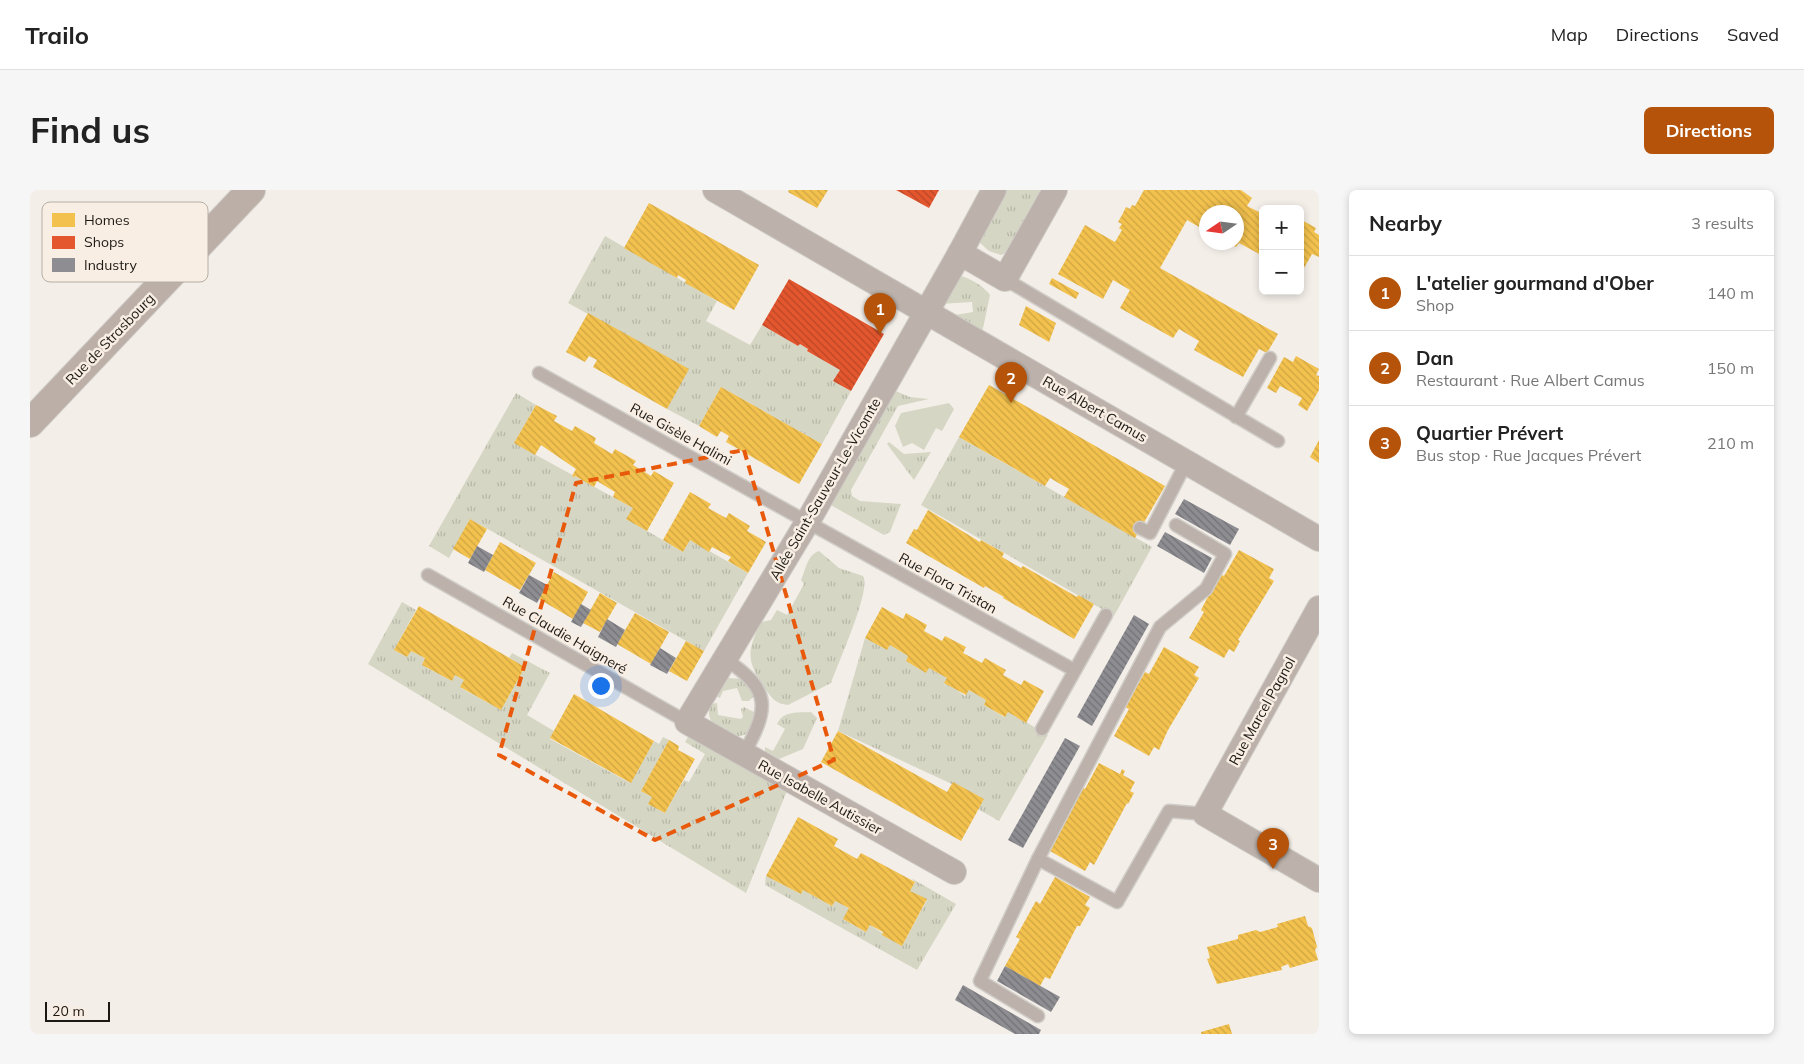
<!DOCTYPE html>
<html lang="en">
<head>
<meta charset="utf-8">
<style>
	:root { --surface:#fff; --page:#f6f6f6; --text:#222; --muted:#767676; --line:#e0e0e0; --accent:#b45309 }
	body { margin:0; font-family:Mulish,sans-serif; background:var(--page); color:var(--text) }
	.controls { position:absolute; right:15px; top:15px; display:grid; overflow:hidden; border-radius:8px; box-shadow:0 2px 8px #0003 }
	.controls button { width:45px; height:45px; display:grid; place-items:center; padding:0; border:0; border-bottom:1px solid var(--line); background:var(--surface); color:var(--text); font:25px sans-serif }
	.compass { position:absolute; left:1169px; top:15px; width:45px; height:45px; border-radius:50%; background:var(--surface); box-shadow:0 2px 8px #0003; rotate:257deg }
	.scale { position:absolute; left:15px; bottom:12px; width:65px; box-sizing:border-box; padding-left:5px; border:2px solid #1c1915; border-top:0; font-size:14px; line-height:18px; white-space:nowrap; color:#1c1915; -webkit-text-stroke:4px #f8eee3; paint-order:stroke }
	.you { position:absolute; left:570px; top:495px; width:18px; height:18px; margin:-12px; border:4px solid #fff; border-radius:50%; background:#1a73e8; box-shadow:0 0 0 8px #1a73e833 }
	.badge { display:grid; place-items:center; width:32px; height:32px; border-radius:50%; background:var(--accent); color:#fff; font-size:16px; font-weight:700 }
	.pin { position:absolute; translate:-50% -41px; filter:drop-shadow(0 1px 2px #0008) }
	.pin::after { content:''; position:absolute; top:26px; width:18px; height:15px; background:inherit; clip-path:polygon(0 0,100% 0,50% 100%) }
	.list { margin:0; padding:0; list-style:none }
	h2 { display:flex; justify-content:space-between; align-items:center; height:65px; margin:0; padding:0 20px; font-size:21px }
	h2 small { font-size:16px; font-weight:400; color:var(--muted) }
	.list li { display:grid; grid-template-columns:32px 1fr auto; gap:15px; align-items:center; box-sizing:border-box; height:75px; padding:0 20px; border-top:1px solid var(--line) }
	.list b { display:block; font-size:19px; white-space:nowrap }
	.list p { margin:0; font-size:16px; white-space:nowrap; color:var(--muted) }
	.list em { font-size:16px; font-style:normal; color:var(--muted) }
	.map { position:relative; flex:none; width:1289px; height:844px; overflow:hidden; border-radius:8px }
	header { display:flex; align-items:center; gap:30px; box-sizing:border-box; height:70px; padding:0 25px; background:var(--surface); border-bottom:1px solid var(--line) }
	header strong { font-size:24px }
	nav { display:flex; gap:28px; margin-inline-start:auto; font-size:18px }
	.intro { display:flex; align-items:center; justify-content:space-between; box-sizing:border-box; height:120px; padding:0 30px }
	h1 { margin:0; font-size:35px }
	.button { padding:12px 22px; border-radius:8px; background:var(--accent); color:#fff; font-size:18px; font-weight:700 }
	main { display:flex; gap:30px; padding:0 30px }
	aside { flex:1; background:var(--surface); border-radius:8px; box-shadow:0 2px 8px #0003 }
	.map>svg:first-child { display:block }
	.grass { fill:url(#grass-tufts) }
	.green { fill:#d5d6c3 }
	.homes { fill:url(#homes-back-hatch) }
	.shops { fill:url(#shops-back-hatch) }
	.industry { fill:url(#industry-back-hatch) }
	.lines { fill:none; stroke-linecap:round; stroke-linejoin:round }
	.lane-casing { stroke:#d0ccc7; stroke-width:15 }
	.street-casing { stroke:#d0ccc7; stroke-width:26 }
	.secondary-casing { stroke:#d0ccc7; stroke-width:30 }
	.lane { stroke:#bcb1ab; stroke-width:12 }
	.street { stroke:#bcb1ab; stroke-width:24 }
	.secondary { stroke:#bbafa8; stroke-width:28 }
	.marked { fill:none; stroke:#e8590c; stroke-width:4; stroke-dasharray:10 6; stroke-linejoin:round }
	.labels { text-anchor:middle; stroke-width:5; stroke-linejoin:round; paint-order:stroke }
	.street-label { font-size:14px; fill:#1c1915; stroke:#f8eee3 }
	.key { fill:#f8eee3; stroke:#b6aea5; stroke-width:1 }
	.key-label { font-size:14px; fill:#1c1915 }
</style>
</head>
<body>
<header>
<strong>Trailo</strong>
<nav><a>Map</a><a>Directions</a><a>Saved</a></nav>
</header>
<div class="intro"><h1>Find us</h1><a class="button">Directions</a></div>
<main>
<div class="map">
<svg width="1289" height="844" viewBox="0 0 1289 844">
	<defs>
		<pattern id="grass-tufts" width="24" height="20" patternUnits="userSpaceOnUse" patternTransform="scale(1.25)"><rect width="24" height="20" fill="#d5d6c3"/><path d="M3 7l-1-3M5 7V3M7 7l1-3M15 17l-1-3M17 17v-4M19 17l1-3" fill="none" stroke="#b6b7a7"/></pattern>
		<pattern id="homes-back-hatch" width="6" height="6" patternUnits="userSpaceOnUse" patternTransform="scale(1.25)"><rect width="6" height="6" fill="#f2c14e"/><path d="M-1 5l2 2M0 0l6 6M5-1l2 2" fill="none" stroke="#cfa543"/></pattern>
		<pattern id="shops-back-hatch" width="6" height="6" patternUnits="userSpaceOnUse" patternTransform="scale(1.25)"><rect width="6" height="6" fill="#e4572e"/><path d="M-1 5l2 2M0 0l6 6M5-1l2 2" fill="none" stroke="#b84726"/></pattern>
		<pattern id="industry-back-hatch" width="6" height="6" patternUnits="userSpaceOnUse" patternTransform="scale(1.25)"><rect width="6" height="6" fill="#8d8d92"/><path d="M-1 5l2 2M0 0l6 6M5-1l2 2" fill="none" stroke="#727276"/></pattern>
	</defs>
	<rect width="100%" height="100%" fill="#f3eee8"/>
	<!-- grass -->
	<g class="grass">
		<polygon points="970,0 1018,0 980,61 971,65 959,61 949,52"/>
		<polygon points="575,46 687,111 676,131 720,155 732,135 768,156 770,154 778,159 777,161 810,180 804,191 821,201 792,254 691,197 669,236 637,219 658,179 538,113"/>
		<path d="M926 85C937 86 954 96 960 105L952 143 925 125 943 122 942 112 909 114Z"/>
		<polygon points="863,200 880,207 899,209 868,216 821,300 822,306 830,311 871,314 860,342 854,345 799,314"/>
		<polygon points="486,203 506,215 484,253 603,318 597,329 653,362 660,350 718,383 674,461 440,329 419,368 399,356"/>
		<polygon points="929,247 1122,357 1084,426 891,315"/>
		<polygon points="859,252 874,264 901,262 884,290 857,254"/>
		<path d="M789 361 809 378 833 386C842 399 807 475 801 493L758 515C745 514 741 507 734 497 716 470 717 461 731 432L741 430 747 420 757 425 774 394 771 390C776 379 777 365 789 361Z"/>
		<polygon points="372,412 386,420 364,460 377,467 381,461 395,468 392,475 422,491 425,485 434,490 431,498 471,520 495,477 479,468 482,463 520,483 497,525 524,541 520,549 600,593 624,551 629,554 633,547 639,550 611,601 622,607 619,614 635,623 654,590 659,592 675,564 655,552 660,544 758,598 716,703 338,474"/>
		<polygon points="835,448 857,460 860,455 878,466 876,471 896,483 899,478 917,488 914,495 916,493 935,506 939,500 956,510 954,515 974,527 978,522 1018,545 969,631 948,619 954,609 808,541"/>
		<polygon points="698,488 714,489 724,503 723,507 719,511 712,511 707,498 693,501 690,508 686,506 691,490"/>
		<path d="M687 513 688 525 711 529 713 527 711 519 714 517 724 522C726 526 725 528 723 533 721 536 719 541 717 543 706 553 670 536 681 514Z"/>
		<path d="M781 522 787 528 773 559 749 569 735 565V557L743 561 755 539 747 534C754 520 767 523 781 522Z"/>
		<polygon points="736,686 771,704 773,700 802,716 805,711 819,718 814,730 836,742 840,735 872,756 897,710 880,701 885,692 881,688 926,714 887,780 735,695"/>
	</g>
	<!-- green -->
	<polygon class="green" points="919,213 924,219 912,241 906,238 894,260 882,253 873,257 865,236 871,223"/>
	<!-- homes -->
	<g class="homes">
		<polygon points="759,0 798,0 787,18 758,2"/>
		<polygon points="1114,0 1211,0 1222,8 1217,16 1233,24 1233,72 1229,70 1231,65 1209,53 1206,57 1198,52 1206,52 1206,22 1176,22 1176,41 1157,30 1130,78 1248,144 1237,163 1229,159 1213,187 1164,160 1169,151 1149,139 1143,148 1090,118 1100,100 1083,90 1073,109 1028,84 1055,35 1085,52 1092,40 1089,38 1092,34 1088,32 1092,25 1096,17 1100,19 1102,15 1105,16"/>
		<polygon points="619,13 729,75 704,120 655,93 656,90 648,85 647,88 594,58"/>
		<polygon points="1270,29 1286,38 1284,42 1289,45 1289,67 1282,64 1270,85"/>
		<polygon points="1022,88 1049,103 1046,109 1019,94"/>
		<polygon points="996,116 1026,133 1019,152 989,135"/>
		<polygon points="558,123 659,179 637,219 563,177 567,170 559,166 555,172 536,162"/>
		<polygon points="1266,166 1289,179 1286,185 1289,186 1289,200 1277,221 1268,215 1272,208 1250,196 1246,203 1237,198 1254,167 1263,172"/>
		<polygon points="959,195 1135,296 1105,348 1034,307 1039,299 1020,288 1015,296 929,247"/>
		<polygon points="691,197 792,254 769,294 696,252 699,246 691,241 687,247 669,236"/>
		<polygon points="506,215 527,226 524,231 542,241 545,236 566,248 564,253 582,264 585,259 606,271 603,275 621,286 624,281 644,293 617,341 596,329 603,318 583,307 585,302 567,291 564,297 545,286 544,287 542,286 546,279 511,255 505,265 484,253"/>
		<polygon points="1289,250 1289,273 1280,267"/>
		<polygon points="660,302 681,314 678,318 696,328 699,323 720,336 717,341 736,352 718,383 698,371 701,367 682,357 679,362 660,350 653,362 633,350"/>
		<polygon points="898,320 950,352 951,350 974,363 972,367 991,378 993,376 1047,407 1048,405 1064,414 1044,449 973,408 974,407 955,396 954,398 876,353 884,339 887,340"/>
		<polygon points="440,329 457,339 440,369 423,359"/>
		<polygon points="470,352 506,373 490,400 455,380"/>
		<polygon points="1209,360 1244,379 1239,388 1244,391 1208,450 1210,451 1204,462 1199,459 1194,468 1159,448 1174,422 1171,420 1190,384 1194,386"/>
		<polygon points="524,382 558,402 543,429 509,409"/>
		<polygon points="570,403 587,413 570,442 553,433"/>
		<polygon points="389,416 495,477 471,520 430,497 434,490 425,485 422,491 392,475 395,468 381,461 377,467 364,460"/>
		<polygon points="852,417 873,429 876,423 897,435 894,441 912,451 915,446 936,457 933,463 952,473 955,468 976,480 973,485 991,495 994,490 1014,501 996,533 978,522 975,527 954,515 956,510 939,500 936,505 914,493 917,488 899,478 896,483 876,471 878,466 860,455 857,460 835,448"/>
		<polygon points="605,423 639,442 621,474 587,454"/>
		<polygon points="656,451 674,461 657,491 639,481"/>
		<polygon points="1134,457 1169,477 1164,485 1169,488 1138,540 1129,560 1124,557 1119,566 1084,546 1099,519 1095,517 1115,482 1119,484"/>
		<polygon points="544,504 624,551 601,593 520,548"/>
		<polygon points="808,541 917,602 923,592 954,609 931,651 791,572"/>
		<polygon points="639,550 649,556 648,560 665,569 635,623 618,614 622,607 611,601"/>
		<polygon points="1069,573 1090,584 1092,579 1095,581 1093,585 1105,592 1100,601 1104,603 1098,614 1097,613 1064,675 1060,672 1055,681 1020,661 1034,634 1031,632 1050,597 1055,599"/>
		<polygon points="768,627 808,649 804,656 827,669 831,663 885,692 880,701 897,709 872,756 852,745 853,742 840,735 836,742 813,729 819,718 805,711 802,716 773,700 771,704 736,686"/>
		<polygon points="1025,687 1060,707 1055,715 1060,718 1050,736 1047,736 1020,789 1015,787 1010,796 975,776 990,749 986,747 1006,711 1010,714"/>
		<polygon points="1275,726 1278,736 1282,738 1287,757 1285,760 1288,770 1260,778 1258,774 1251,777 1252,780 1187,794 1177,769 1180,768 1177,757 1208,749 1208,745 1226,740 1230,742 1248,737 1247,734"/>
		<polygon points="1199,834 1202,844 1171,844 1171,842"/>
	</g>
	<!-- shops -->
	<g class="shops">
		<polygon points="866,0 909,0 899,18"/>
		<polygon points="759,89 854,144 821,201 803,191 810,180 777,161 778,159 770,154 768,156 732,135"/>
	</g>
	<!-- industry -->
	<g class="industry">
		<polygon points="1154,309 1209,339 1200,355 1145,324"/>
		<polygon points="1135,342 1182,368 1174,383 1127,356"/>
		<polygon points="447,356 463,365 454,382 438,373"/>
		<polygon points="499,385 517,395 507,413 489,403"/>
		<polygon points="551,414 561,420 551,437 541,432"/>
		<polygon points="1104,425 1119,434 1062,536 1047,527"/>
		<polygon points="577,429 595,440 586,457 568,447"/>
		<polygon points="630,458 646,468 637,484 620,475"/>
		<polygon points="1035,548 1050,556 993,658 978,650"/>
		<polygon points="975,776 1030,807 1021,822 967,791"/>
		<polygon points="933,795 1011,840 1009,844 985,844 925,810"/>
	</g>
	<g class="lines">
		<defs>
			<g id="lane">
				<polyline points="975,89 1248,251"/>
				<polyline points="509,183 1044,480"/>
				<polyline points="1206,227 1240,168"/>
				<polyline points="1110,338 1120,343 1156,273"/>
				<polyline points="398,385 657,532"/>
				<path d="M695 469C742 500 739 518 714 564"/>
				<polyline points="1012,539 1076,425"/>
				<polyline points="1008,669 1087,712 1139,621 1175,624"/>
				<polyline points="1008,826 950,791 1008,669 1130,437 1176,399 1195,364 1146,335"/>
			</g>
			<g id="street">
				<polyline points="685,0 1289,349"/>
				<polyline points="964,0 930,63 975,89 1025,0"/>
				<polyline points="1289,418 1175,624 1289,690"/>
				<polyline points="924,682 657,532 778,331 930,63"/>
			</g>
			<polyline id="secondary" points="0,233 221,0"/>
		</defs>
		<!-- lane casing -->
		<use href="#lane" class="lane-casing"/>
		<!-- street casing -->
		<use href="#street" class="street-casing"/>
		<!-- secondary casing -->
		<use href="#secondary" class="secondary-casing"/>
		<!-- lane -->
		<use href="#lane" class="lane"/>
		<!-- street -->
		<use href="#street" class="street"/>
		<!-- secondary -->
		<use href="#secondary" class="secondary"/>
	</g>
	<!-- marked area -->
	<path class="marked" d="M714 260 804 570 625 650 469 565 546 293Z"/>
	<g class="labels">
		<!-- street labels -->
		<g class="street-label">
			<text transform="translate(80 149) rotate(-46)" y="5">Rue de Strasbourg</text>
			<text transform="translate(1065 219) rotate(30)" y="5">Rue Albert Camus</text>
			<text transform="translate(651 244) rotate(29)" y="5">Rue Gisèle Halimi</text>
			<text transform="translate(795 299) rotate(-60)" y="5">Allée Saint-Sauveur-Le-Vicomte</text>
			<text transform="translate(918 393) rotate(29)" y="5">Rue Flora Tristan</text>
			<text transform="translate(535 445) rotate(30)" y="5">Rue Claudie Haigneré</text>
			<text transform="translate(1232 521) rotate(-61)" y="5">Rue Marcel Pagnol</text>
			<text transform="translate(790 607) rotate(29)" y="5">Rue Isabelle Autissier</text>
		</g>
	</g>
	<!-- legend -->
	<rect x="12" y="12" width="166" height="80" rx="8" class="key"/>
	<rect x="22" y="23" width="23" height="14" fill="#f2c14e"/>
	<rect x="22" y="46" width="23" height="13" fill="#e4572e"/>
	<rect x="22" y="68" width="23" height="14" fill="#8d8d92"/>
	<g class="key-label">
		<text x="54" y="35">Homes</text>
		<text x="54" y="57">Shops</text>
		<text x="54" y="80">Industry</text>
	</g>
</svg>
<div class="controls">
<button>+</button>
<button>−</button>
</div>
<svg class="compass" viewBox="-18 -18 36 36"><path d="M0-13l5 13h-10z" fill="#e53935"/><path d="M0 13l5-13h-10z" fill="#767676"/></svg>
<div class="scale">20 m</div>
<div class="you"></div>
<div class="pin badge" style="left:850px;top:144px">1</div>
<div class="pin badge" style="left:981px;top:213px">2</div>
<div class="pin badge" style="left:1243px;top:679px">3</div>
</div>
<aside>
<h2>Nearby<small>3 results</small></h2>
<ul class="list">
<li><span class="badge">1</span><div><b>L'atelier gourmand d'Ober</b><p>Shop</p></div><em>140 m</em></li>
<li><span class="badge">2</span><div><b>Dan</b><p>Restaurant · Rue Albert Camus</p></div><em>150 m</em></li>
<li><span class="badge">3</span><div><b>Quartier Prévert</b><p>Bus stop · Rue Jacques Prévert</p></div><em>210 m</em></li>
</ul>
</aside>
</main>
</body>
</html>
